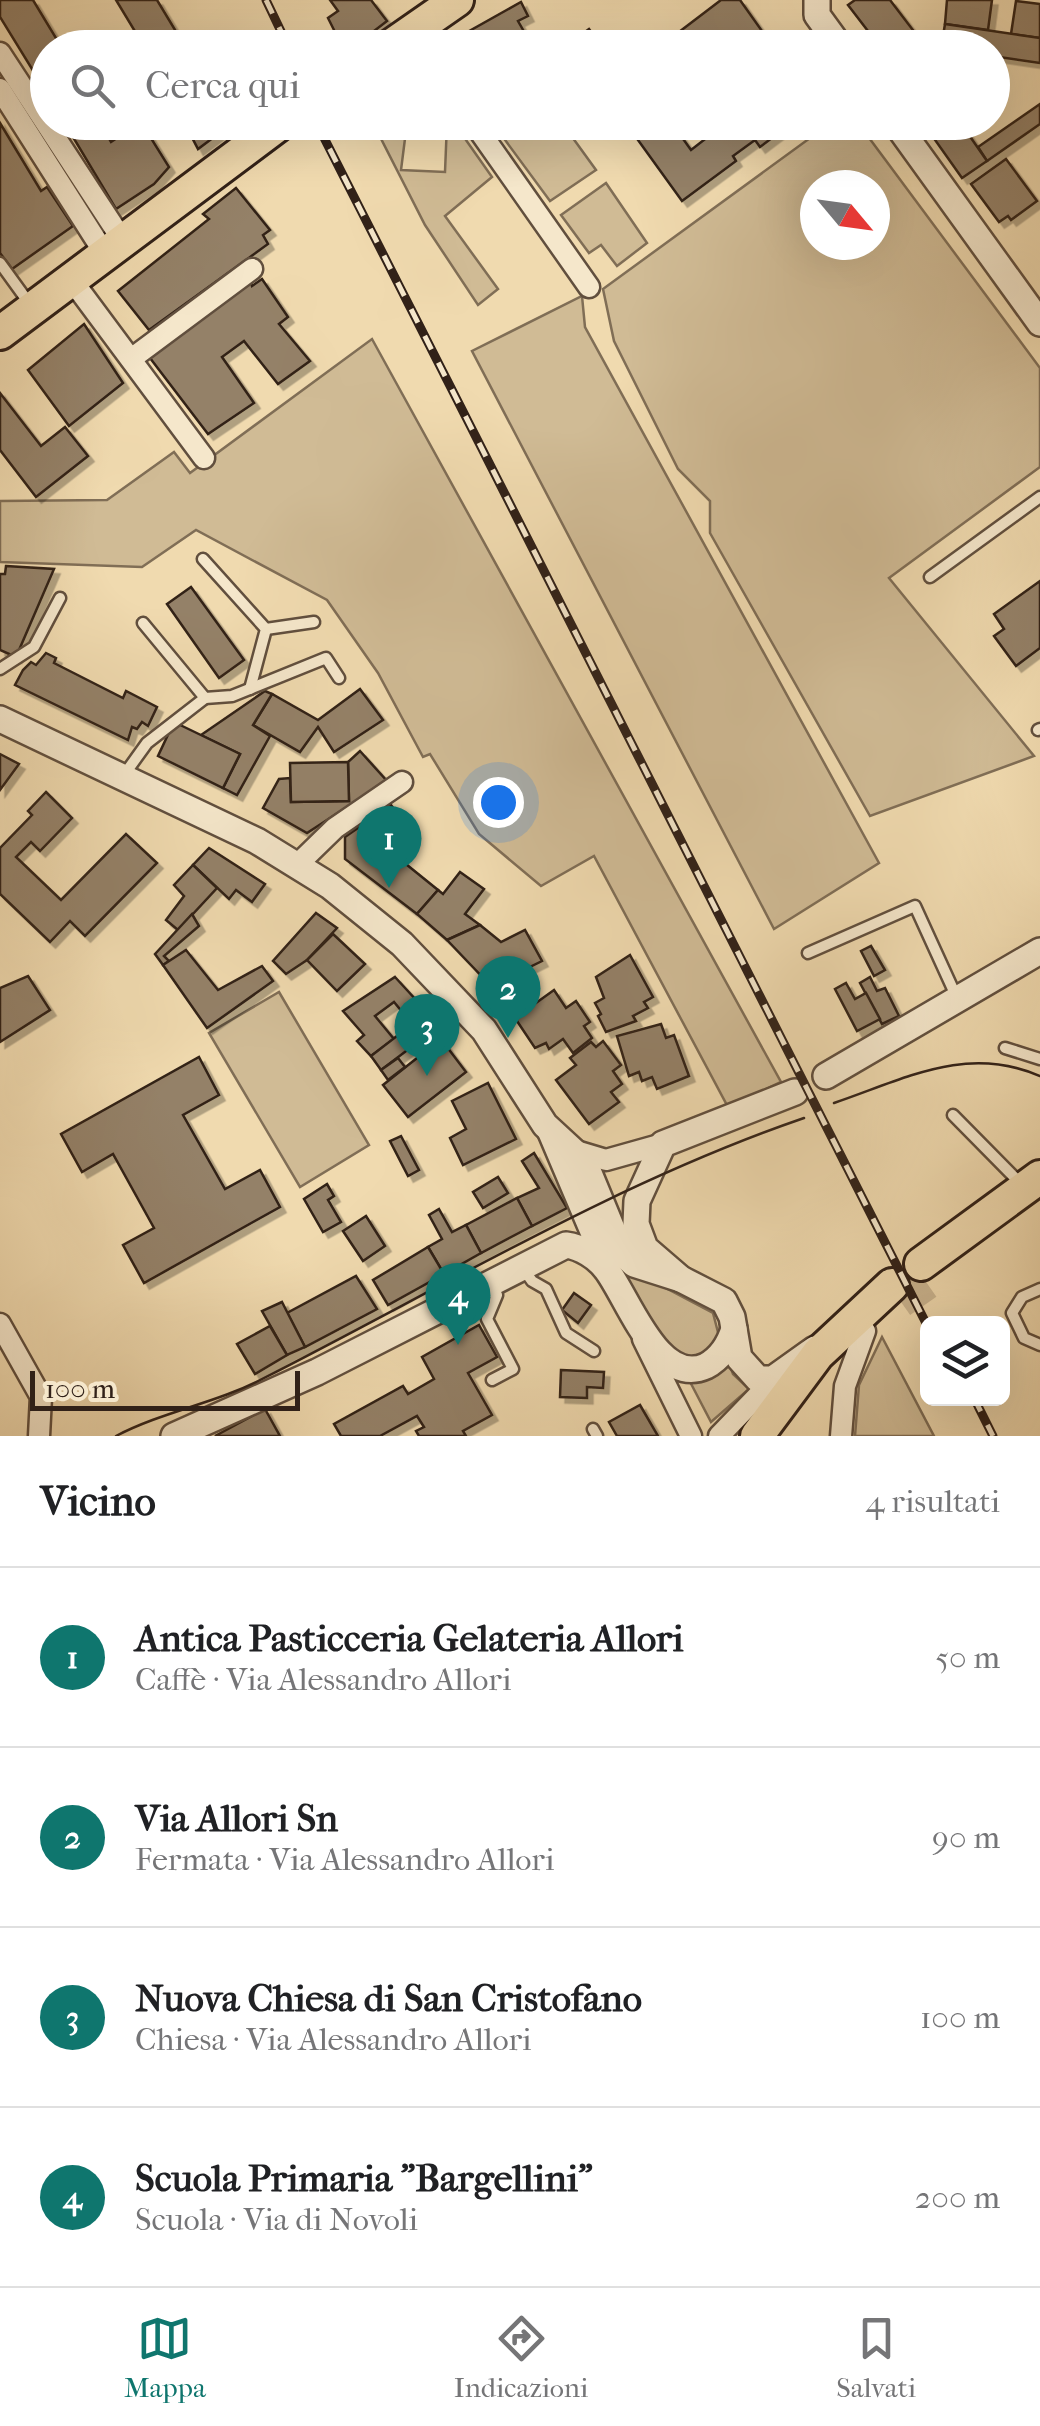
<!DOCTYPE html>
<html lang="it">
<head>
<meta charset="utf-8">
<style>
	:root { --surface:#fff; --page:#f6f6f6; --text:#202124; --muted:#757577; --line:#e0e0e0; --accent:#0f766e }
	body { margin:0; font-family:"IM FELL French Canon",serif; background:var(--page); color:var(--text) }
	.controls { position:absolute; right:30px; bottom:30px; display:grid; overflow:hidden; border-radius:15px; box-shadow:0 10px 40px #0002 }
	.controls button { width:90px; height:90px; display:grid; place-items:center; padding:0; border:0; border-bottom:2px solid var(--line); background:var(--surface); color:var(--text); font:50px sans-serif }
	.compass { position:absolute; left:800px; top:170px; width:90px; height:90px; border-radius:50%; background:var(--surface); box-shadow:0 10px 40px #0002; rotate:119deg }
	.scale { position:absolute; left:30px; bottom:25px; width:270px; box-sizing:border-box; padding-left:10px; border:5px solid #312118; border-top:0; font-size:28px; line-height:35px; white-space:nowrap; color:#312118; -webkit-text-stroke:8px #f5e7cb; paint-order:stroke }
	.you { position:absolute; left:498px; top:802px; width:35px; height:35px; margin:-25px; border:8px solid #fff; border-radius:50%; background:#1a73e8; box-shadow:0 0 0 15px #1a73e833 }
	.badge { display:grid; place-items:center; width:65px; height:65px; border-radius:50%; background:var(--accent); color:#fff; font-size:32px; font-weight:700 }
	.pin { position:absolute; translate:-50% -82px; filter:drop-shadow(0 2px 5px #0008) }
	.pin::after { content:''; position:absolute; top:52px; width:35px; height:30px; background:inherit; clip-path:polygon(0 0,100% 0,50% 100%) }
	.list { margin:0; padding:0; list-style:none }
	h2 { display:flex; justify-content:space-between; align-items:center; height:130px; margin:0; padding:0 40px; font-size:42px }
	h2 small { font-size:32px; font-weight:400; color:var(--muted) }
	.list li { display:grid; grid-template-columns:65px 1fr auto; gap:30px; align-items:center; box-sizing:border-box; height:180px; padding:0 40px; border-top:2px solid var(--line) }
	.list b { display:block; font-size:38px; white-space:nowrap }
	.list p { margin:0; font-size:32px; white-space:nowrap; color:var(--muted) }
	.list em { font-size:32px; font-style:normal; color:var(--muted) }
	.icon { flex:none; width:55px; height:55px; fill:none; stroke:currentColor; stroke-width:2; stroke-linecap:round; stroke-linejoin:round }
	.map { position:relative; flex:none; width:1040px; height:1436px; overflow:hidden }
	.search { position:absolute; background:var(--surface); box-shadow:0 10px 40px #0002; left:30px; right:30px; top:30px; height:110px; display:flex; align-items:center; gap:25px; box-sizing:border-box; padding:0 35px; border-radius:55px; color:var(--muted); font-size:38px }
	.sheet { height:850px; background:var(--surface) }
	nav { display:flex; justify-content:space-around; align-items:center; box-sizing:border-box; height:140px; border-top:2px solid var(--line); background:var(--surface); font-size:28px; color:var(--muted) }
	nav a { display:grid; justify-items:center; gap:5px }
	nav .on { color:var(--accent) }
	.map>svg:first-child { display:block }
	.green { fill:#d0bb95; stroke:#806e56; stroke-width:2.5; fill-rule:evenodd }
	.building { fill:#948167; stroke:#312118; stroke-width:2.5; filter:url(#shadow) }
	.lines { fill:none; stroke-linecap:round; stroke-linejoin:round }
	.primary-tunnel { stroke:#cab591; stroke-width:32; stroke-dasharray:32 16; stroke-linecap:butt }
	.service-casing { stroke:#614f3e; stroke-width:15 }
	.minor-casing { stroke:#614f3e; stroke-width:25 }
	.tertiary-casing { stroke:#614f3e; stroke-width:30 }
	.primary-casing { stroke:#312118; stroke-width:38 }
	.service { stroke:#f5e7cb; stroke-width:10 }
	.minor { stroke:#f5e7cb; stroke-width:20 }
	.tertiary { stroke:#f5e7cb; stroke-width:25 }
	.primary { stroke:#f0daaf; stroke-width:32 }
	.tram { stroke:#312118; stroke-width:2.5 }
	.rail-casing { stroke:#312118; stroke-width:9 }
	.rail { stroke:#f5e7cb; stroke-width:5; stroke-dasharray:15; stroke-linecap:butt }
</style>
</head>
<body>
<div class="map">
<svg width="1040" height="1436" viewBox="0 0 1040 1436">
	<defs>
		<filter id="shadow"><feDropShadow dx="5.5" dy="5.5" stdDeviation="0" flood-color="#0004"/></filter>
	</defs>
	<rect width="100%" height="100%" fill="#f0daaf"/>
	<filter id="stains"><feTurbulence type="fractalNoise" baseFrequency=".002" numOctaves="4"/><feColorMatrix values="0 0 0 0 .2 0 0 0 0 .09 0 0 0 0 .02 0 0 0 .5 -.17"/></filter>
	<radialGradient id="worn" r=".72"><stop offset=".6" stop-color="#630" stop-opacity="0"/><stop offset="1" stop-color="#630" stop-opacity=".3"/></radialGradient>
	<!-- green -->
	<g class="green">
		<polygon points="500,122 562,123 596,170 550,201 494,125"/>
		<path d="M832 122 858 123 1040 368V467L889 578 1034 756 870 816 710 533V501L678 469 614 341 603 289ZM815 185H875V245H815Z"/>
		<polygon points="373,123 407,123 401,170 445,172 447,123 454,123 492,177 445,216 498,289 478,305 425,225"/>
		<polygon points="606,183 647,243 617,266 601,245 589,253 561,215"/>
		<polygon points="582,296 585,327 879,863 774,929 472,351"/>
		<polygon points="372,339 781,1082 728,1107 594,856 541,886 479,834 430,754 423,757 378,673 327,600 196,530 142,567 0,562 0,501 107,500 174,452 190,473"/>
		<polygon points="279,992 369,1145 300,1187 209,1033"/>
		<polygon points="626,1267 713,1313 720,1340 714,1349 693,1362 667,1351 622,1271"/>
		<polygon points="882,1337 934,1436 855,1436 859,1385"/>
		<polygon points="728,1360 733,1374 749,1389 711,1422 687,1376"/>
	</g>
	<!-- building -->
	<g class="building">
		<polygon points="0,0 33,0 62,48 48,48 48,95 0,17"/>
		<polygon points="116,0 157,0 186,48 145,48"/>
		<polygon points="330,0 371,0 387,21 352,48 343,48 328,18 338,11"/>
		<polygon points="721,0 740,0 774,48 668,48 683,37 679,32"/>
		<polygon points="855,0 890,0 919,38 908,48 881,48 848,5"/>
		<polygon points="947,0 992,0 988,30 945,24"/>
		<polygon points="1016,1 1040,4 1040,38 1011,34"/>
		<polygon points="521,2 528,16 518,21 526,35 504,48 451,48 448,43"/>
		<polygon points="945,24 1040,38 1040,63 992,56 992,48 941,48"/>
		<polygon points="589,29 603,48 566,48 565,47"/>
		<polygon points="1040,104 1040,124 987,161 978,147"/>
		<polygon points="64,122 100,122 111,142 141,122 169,167 154,184 116,209"/>
		<polygon points="184,122 234,122 198,149"/>
		<polygon points="625,122 671,122 691,150 727,122 793,122 760,147 755,140 733,156 736,161 682,201"/>
		<polygon points="929,122 960,122 987,161 962,178 928,130"/>
		<polygon points="0,123 41,191 47,187 73,226 12,269 0,253"/>
		<polygon points="1006,159 1037,201 1011,220 1008,216 999,222 971,184"/>
		<polygon points="236,188 270,230 263,235 268,244 149,330 118,291 209,219 203,214"/>
		<polygon points="262,279 288,317 279,324 310,361 278,384 244,341 222,357 254,403 208,434 150,358 251,282 252,286"/>
		<polygon points="84,324 123,383 69,426 28,370"/>
		<polygon points="0,393 41,446 65,427 88,456 36,497 0,450"/>
		<polygon points="6,566 54,569 16,657 0,650 0,574 5,574"/>
		<polygon points="1040,581 1040,648 1016,666 994,636 1004,629 994,614"/>
		<polygon points="191,587 244,660 219,678 167,604"/>
		<polygon points="46,653 56,658 54,663 123,698 126,691 157,707 148,726 142,722 137,729 132,727 128,740 15,685 23,670 31,662 36,665"/>
		<polygon points="360,689 383,720 334,752 318,727 300,752 253,725 272,694 318,720"/>
		<polygon points="265,691 272,694 253,725 270,736 237,795 223,788 240,754 201,735"/>
		<polygon points="174,722 240,754 223,788 158,756"/>
		<polygon points="360,751 387,781 307,833 263,808 279,779 290,778 291,802 349,801 348,762"/>
		<polygon points="0,754 19,764 0,790"/>
		<polygon points="348,762 349,801 291,802 290,763"/>
		<polygon points="46,792 72,818 40,851 31,842 16,857 61,900 126,834 157,863 85,936 70,921 50,942 0,894 0,848 32,815 28,811"/>
		<polygon points="391,805 413,834 391,852 438,890 417,914 345,859 345,837"/>
		<polygon points="209,848 265,884 252,902 236,890 229,899 193,865"/>
		<polygon points="193,865 217,888 178,930 166,920 184,896 174,885"/>
		<polygon points="460,872 484,889 465,914 480,925 447,940 417,914 438,890 443,894"/>
		<polygon points="316,913 337,928 307,960 286,974 273,961"/>
		<polygon points="192,914 199,926 164,956 169,961 163,965 155,954"/>
		<polygon points="480,925 501,942 525,930 542,961 491,986 447,940"/>
		<polygon points="333,934 365,964 337,991 307,960"/>
		<polygon points="871,946 885,970 874,976 861,951"/>
		<polygon points="186,950 218,990 262,966 273,981 207,1028 163,965"/>
		<polygon points="630,955 653,997 644,1002 648,1008 633,1016 636,1021 606,1032 598,1016 601,1014 595,1003 604,998 596,977"/>
		<polygon points="28,976 50,1010 0,1042 0,988"/>
		<polygon points="395,977 428,1013 413,1025 394,1002 375,1016 394,1039 371,1056 357,1041 364,1035 343,1011"/>
		<polygon points="870,977 877,991 885,988 899,1016 882,1024 860,983"/>
		<polygon points="846,983 855,999 866,993 880,1019 857,1031 835,989"/>
		<polygon points="554,990 566,1008 576,1001 590,1022 584,1026 592,1038 573,1053 563,1039 549,1049 546,1043 535,1048 515,1018"/>
		<polygon points="415,1022 426,1036 381,1070 371,1056"/>
		<polygon points="661,1024 666,1038 674,1035 689,1076 657,1089 652,1077 642,1081 639,1072 629,1076 617,1036"/>
		<polygon points="441,1039 466,1072 408,1117 383,1085"/>
		<polygon points="603,1041 621,1065 613,1071 622,1084 611,1092 619,1102 589,1124 556,1080 576,1065 570,1058 591,1042 596,1047"/>
		<polygon points="199,1057 219,1095 183,1115 225,1189 260,1170 280,1207 144,1283 123,1245 154,1228 113,1154 82,1172 61,1134"/>
		<polygon points="398,1058 405,1067 388,1080 381,1070"/>
		<polygon points="488,1083 516,1139 463,1165 450,1138 466,1129 452,1101"/>
		<polygon points="401,1136 419,1170 408,1176 390,1141"/>
		<polygon points="534,1153 567,1208 532,1226 517,1198 539,1188 522,1161"/>
		<polygon points="498,1177 508,1193 483,1208 473,1192"/>
		<polygon points="327,1184 334,1196 328,1200 341,1222 323,1232 304,1199"/>
		<polygon points="517,1198 532,1226 481,1253 466,1225"/>
		<polygon points="439,1209 452,1232 466,1225 481,1253 444,1274 428,1247 442,1239 429,1215"/>
		<polygon points="366,1216 385,1246 363,1261 343,1231"/>
		<polygon points="428,1247 444,1274 388,1305 373,1280"/>
		<polygon points="356,1276 377,1309 305,1347 287,1313"/>
		<polygon points="574,1293 591,1305 578,1323 562,1310"/>
		<polygon points="282,1302 305,1347 287,1355 262,1311"/>
		<polygon points="479,1325 497,1357 468,1373 492,1415 463,1431 466,1436 419,1436 416,1431 424,1427 417,1416 380,1436 341,1436 334,1424 403,1386 408,1394 434,1379 422,1357"/>
		<polygon points="270,1326 287,1355 255,1374 237,1344"/>
		<polygon points="561,1370 604,1372 603,1388 587,1387 587,1398 560,1397"/>
		<polygon points="640,1405 658,1436 617,1436 609,1422"/>
		<polygon points="265,1409 280,1436 215,1436"/>
	</g>
	<g class="lines">
		<!-- primary-tunnel -->
		<polyline class="primary-tunnel" points="901,1302 931,1281"/>
		<defs>
			<g id="service">
				<polyline points="0,263 29,303"/>
				<polyline points="203,559 266,629 250,689"/>
				<polyline points="930,577 1040,497"/>
				<polyline points="266,629 314,622"/>
				<polyline points="0,669 34,647 60,598"/>
				<polyline points="205,698 232,696 326,658 339,678"/>
				<polyline points="1038,730 1040,729"/>
				<polyline points="124,775 147,743 205,698 143,623"/>
				<polyline points="808,953 915,906 957,998"/>
				<polyline points="1005,1048 1040,1059"/>
				<polyline points="953,1115 1021,1184"/>
				<polyline points="522,1267 532,1281 546,1289 566,1333 594,1351"/>
				<polyline points="490,1284 497,1295 487,1319 513,1369 492,1380"/>
				<polyline points="1040,1289 1022,1297 1012,1313 1024,1338 1040,1345"/>
				<polyline points="593,1429 597,1436"/>
			</g>
			<g id="minor">
				<polyline points="0,53 123,241"/>
				<polyline points="0,89 105,254"/>
				<polyline points="473,122 589,287"/>
				<polyline points="71,279 204,458"/>
				<polyline points="131,359 252,269"/>
				<polyline points="298,864 335,828 402,782"/>
				<polyline points="546,1127 605,1266"/>
				<polyline points="576,1151 606,1160 663,1144"/>
				<polyline points="0,1324 41,1397 39,1436"/>
				<polyline points="643,1339 691,1436"/>
				<polyline points="719,1436 777,1376"/>
				<polyline points="841,1436 845,1386 865,1331"/>
			</g>
			<g id="tertiary">
				<polyline points="817,0 817,15 841,48"/>
				<polyline points="895,122 1040,323"/>
				<polyline points="0,719 257,841 330,886 402,944 484,1030 545,1125 584,1161 622,1253 634,1264 681,1279"/>
				<polyline points="826,1076 1040,951"/>
				<polyline points="795,1092 663,1144 637,1201 636,1224 645,1248 681,1279 724,1301 732,1317 739,1358 758,1379 773,1379 815,1349"/>
				<path d="M174 1436 317 1372 566 1245C581 1247 597 1257 606 1269 627 1295 658 1388 706 1366 721 1358 729 1345 734 1329"/>
			</g>
			<g id="primary">
				<polyline points="388,48 457,0"/>
				<polyline points="0,333 282,122"/>
				<polyline points="921,1264 1040,1177"/>
				<polyline points="757,1436 818,1354 892,1285"/>
			</g>
		</defs>
		<!-- service casing -->
		<use href="#service" class="service-casing"/>
		<!-- minor casing -->
		<use href="#minor" class="minor-casing"/>
		<!-- tertiary casing -->
		<use href="#tertiary" class="tertiary-casing"/>
		<!-- primary casing -->
		<use href="#primary" class="primary-casing"/>
		<!-- service -->
		<use href="#service" class="service"/>
		<!-- minor -->
		<use href="#minor" class="minor"/>
		<!-- tertiary -->
		<use href="#tertiary" class="tertiary"/>
		<!-- primary -->
		<use href="#primary" class="primary"/>
		<!-- tram -->
		<g class="tram">
			<path d="M834 1103C905 1079 966 1044 1040 1076"/>
			<path d="M116 1436C164 1411 217 1403 264 1378 443 1287 615 1183 804 1118"/>
		</g>
		<defs>
			<g id="rail">
				<polyline points="266,0 289,48"/>
				<polyline points="316,122 928,1327"/>
				<polyline points="974,1398 993,1436"/>
			</g>
		</defs>
		<!-- rail casing -->
		<use href="#rail" class="rail-casing"/>
		<!-- rail -->
		<use href="#rail" class="rail"/>
	</g>
	<rect width="100%" height="100%" filter="url(#stains)"/>
	<rect width="100%" height="100%" fill="url(#worn)"/>
</svg>
<div class="controls">
<button><svg class="icon" aria-label="layers" viewBox="0 0 24 24"><path d="M12 4l9 5-9 5-9-5zM3 14l9 5 9-5"/></svg></button>
</div>
<svg class="compass" viewBox="-18 -18 36 36"><path d="M0-13l5 13h-10z" fill="#e53935"/><path d="M0 13l5-13h-10z" fill="#757577"/></svg>
<div class="scale">100 m</div>
<div class="you"></div>
<div class="pin badge" style="left:389px;top:888px">1</div>
<div class="pin badge" style="left:508px;top:1038px">2</div>
<div class="pin badge" style="left:427px;top:1076px">3</div>
<div class="pin badge" style="left:458px;top:1345px">4</div>
<div class="search"><svg class="icon" aria-label="search" viewBox="0 0 24 24"><circle cx="10" cy="10" r="6"/><path d="M15 15l6 6"/></svg>Cerca qui</div>
</div>
<section class="sheet">
<h2>Vicino<small>4 risultati</small></h2>
<ul class="list">
<li><span class="badge">1</span><div><b>Antica Pasticceria Gelateria Allori</b><p>Caffè · Via Alessandro Allori</p></div><em>50 m</em></li>
<li><span class="badge">2</span><div><b>Via Allori Sn</b><p>Fermata · Via Alessandro Allori</p></div><em>90 m</em></li>
<li><span class="badge">3</span><div><b>Nuova Chiesa di San Cristofano</b><p>Chiesa · Via Alessandro Allori</p></div><em>100 m</em></li>
<li><span class="badge">4</span><div><b>Scuola Primaria &quot;Bargellini&quot;</b><p>Scuola · Via di Novoli</p></div><em>200 m</em></li>
</ul>
</section>
<nav>
<a class="on"><svg class="icon" aria-label="map" viewBox="0 0 24 24"><path d="M3 6l6-2 6 2 6-2v14l-6 2-6-2-6 2zM9 4v14M15 6v14"/></svg>Mappa</a>
<a><svg class="icon" aria-label="directions" viewBox="0 0 24 24"><path d="M12 3l9 9-9 9-9-9zM9 14v-3h6M13 9l2 2-2 2"/></svg>Indicazioni</a>
<a><svg class="icon" aria-label="saved" viewBox="0 0 24 24"><path d="M7 4h10v16l-5-4-5 4z"/></svg>Salvati</a>
</nav>
</body>
</html>
